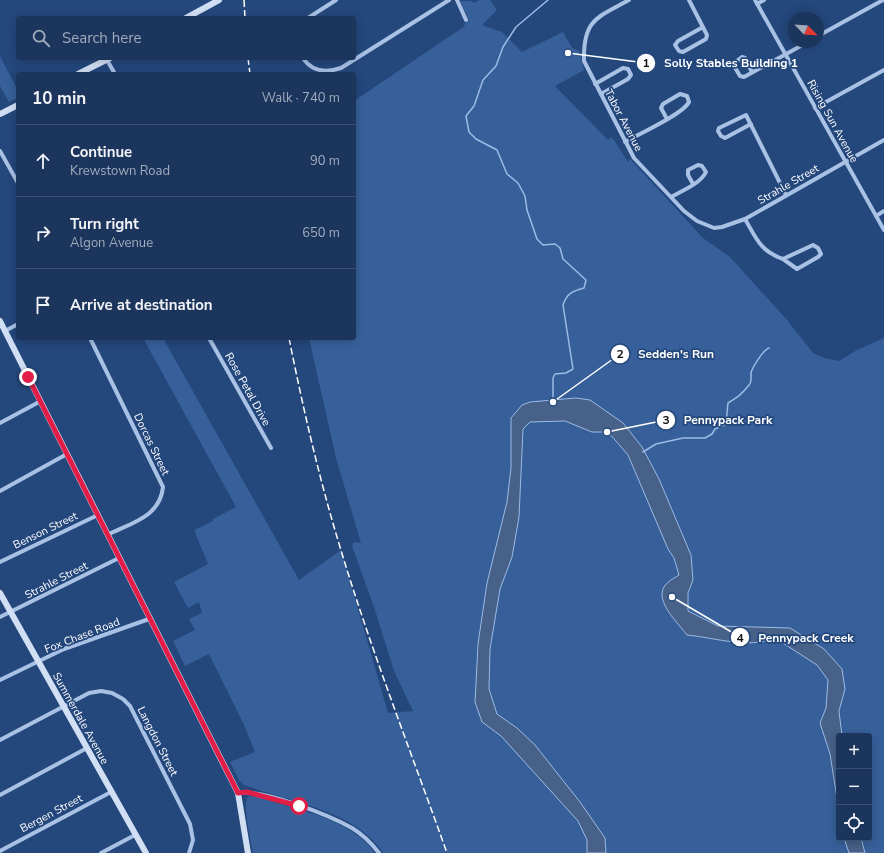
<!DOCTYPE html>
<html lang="en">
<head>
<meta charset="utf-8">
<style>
	:root { --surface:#1b355d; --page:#243d63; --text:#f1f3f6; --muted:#a0abbc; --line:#395072 }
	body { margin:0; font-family:"Nunito Sans",sans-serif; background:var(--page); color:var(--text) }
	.controls { position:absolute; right:12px; bottom:12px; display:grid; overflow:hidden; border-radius:4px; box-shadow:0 2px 10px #0003 }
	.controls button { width:36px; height:36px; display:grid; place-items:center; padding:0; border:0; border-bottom:1px solid var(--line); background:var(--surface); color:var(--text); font:20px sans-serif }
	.compass { position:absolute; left:788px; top:12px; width:36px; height:36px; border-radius:50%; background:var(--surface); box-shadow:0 2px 10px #0003; rotate:115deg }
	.stop { position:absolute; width:12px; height:12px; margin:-9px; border:3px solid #e11d48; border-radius:50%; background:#fff }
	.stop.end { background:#e11d48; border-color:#fff; box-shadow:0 1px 4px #0008 }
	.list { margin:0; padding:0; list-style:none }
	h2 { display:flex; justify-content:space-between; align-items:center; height:52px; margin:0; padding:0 16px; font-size:17px }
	h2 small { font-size:13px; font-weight:400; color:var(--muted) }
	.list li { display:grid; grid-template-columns:26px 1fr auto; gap:12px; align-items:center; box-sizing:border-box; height:72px; padding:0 16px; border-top:1px solid var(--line) }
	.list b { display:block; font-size:15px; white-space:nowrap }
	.list p { margin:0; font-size:13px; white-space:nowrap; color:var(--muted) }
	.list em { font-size:13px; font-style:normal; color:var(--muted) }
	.icon { flex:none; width:22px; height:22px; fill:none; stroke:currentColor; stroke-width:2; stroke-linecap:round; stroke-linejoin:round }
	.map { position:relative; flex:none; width:884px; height:853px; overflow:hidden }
	.search { position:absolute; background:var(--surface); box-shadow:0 2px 10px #0003; left:16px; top:16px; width:340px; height:44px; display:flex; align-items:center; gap:10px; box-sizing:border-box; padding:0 14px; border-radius:4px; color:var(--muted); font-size:15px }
	.panel { position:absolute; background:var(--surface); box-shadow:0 2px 10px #0003; left:16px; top:72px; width:340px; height:268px; border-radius:4px }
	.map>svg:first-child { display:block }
	.green { fill:#37609a; fill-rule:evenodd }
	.water { fill:#476188; stroke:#9cbbe6 }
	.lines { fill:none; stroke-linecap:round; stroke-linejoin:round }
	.stream { stroke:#9cbbe6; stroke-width:1.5 }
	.street { stroke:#a8c1e5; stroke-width:4 }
	.secondary { stroke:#d1dff5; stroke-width:6 }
	.rail { stroke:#fff; stroke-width:1.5; stroke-dasharray:7 3; stroke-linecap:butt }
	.route { stroke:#e11d48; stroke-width:5 }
	.labels { text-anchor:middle; stroke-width:3.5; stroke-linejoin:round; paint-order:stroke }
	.street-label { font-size:11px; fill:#fff; stroke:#24477c }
	.leader { fill:none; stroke:#fff; stroke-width:1.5 }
	.callout-dot { fill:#fff; stroke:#24477c; stroke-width:1.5 }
	.mark-label { font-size:12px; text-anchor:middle; font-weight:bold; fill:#111 }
	.callout-label { font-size:12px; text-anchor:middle; font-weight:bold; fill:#fff; stroke:#24477c; stroke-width:3.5; stroke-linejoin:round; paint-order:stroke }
</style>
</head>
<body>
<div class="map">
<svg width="884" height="853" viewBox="0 0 884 853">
	<rect width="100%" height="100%" fill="#24477c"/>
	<!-- green -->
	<g class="green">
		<path d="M480 0H490L497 10 483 24 484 26 502 32 522 52 563 32 572 48 579 51 584 70 555 86 608 140 612 137 628 162 630 159 703 238 730 257 787 320 813 353 824 358 839 361 857 350 884 338V853H383C357 811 288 801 244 785L239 780 230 762 255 752 245 727 209 654 185 666 173 641 195 630 189 619 202 613 199 602 188 608 174 582 208 564 194 530 213 521V519L236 507 143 338H163L299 580 341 550 388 713 413 711 394 671 375 610 352 546 354 542 361 543 336 458 309 338H354V101L465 26 464 24 469 21 460 1H472L473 3ZM839 736H869V838H839Z"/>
		<polygon points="0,56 18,91 18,98 9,102 0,86"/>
		<path d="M248 796C258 795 269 801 278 803 311 813 354 823 375 853H253C251 841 242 805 248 796Z"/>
	</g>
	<!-- water -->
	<g class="water">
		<path d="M576 398 590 400 623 423 642 447 659 479 691 555 693 580 688 593V611L718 626 790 628 824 649 842 669 845 689 839 711 842 736H839V811L830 754 820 723 826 708 828 680 817 665 775 638C747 649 717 638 687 635 679 624 655 602 664 587 667 582 674 578 679 575L674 558 668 549 628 455 608 432H592L565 421 530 422 523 429 519 517 512 557 500 589 490 649 489 689 497 714 517 728 535 745 580 802 605 838 606 853H587V840L578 821 501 736 482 722 475 702 478 644 487 583 507 502 511 468V418L522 405 530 402Z"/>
		<polygon points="844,838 861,838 865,853 849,853"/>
	</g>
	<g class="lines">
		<!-- stream -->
		<g class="stream">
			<path d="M548 0 516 27 503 47 496 66 483 80 474 106 466 116 469 132 476 139 497 150 507 174 518 183 525 196 527 210 537 239 543 245 555 244 560 248 563 259 586 280 584 288C573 291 567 293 563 305L573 369 566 373 555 374 553 378V401"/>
			<path d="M643 452 656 444 683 438H705L712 434 715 429 726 424 728 403C738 397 742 394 749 385 752 382 751 377 751 373 752 368 763 350 769 348"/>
		</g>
		<!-- street -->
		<g class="street">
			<polyline points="457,0 466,20"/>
			<path d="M629 0C596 18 583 20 584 61L634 158 684 211 697 221 714 228 722 227 745 219 884 140"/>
			<polyline points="689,0 707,35 706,39 683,52 679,51 675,45 678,41 703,27"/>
			<polyline points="755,0 884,230"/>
			<polyline points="757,4 764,0"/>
			<polyline points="308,18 336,0"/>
			<polyline points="818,36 883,0"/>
			<path d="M303 58C312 72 326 73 341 68L449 0"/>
			<polyline points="107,60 115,74"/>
			<polyline points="752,72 745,58 742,57 733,64 740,76 744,77 808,42"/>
			<polyline points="595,84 623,68 628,69 631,75 628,79 601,94"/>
			<polyline points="815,108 884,70"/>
			<polyline points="751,124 725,138 721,136 718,131 719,128 746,115 786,195"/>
			<path d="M625 142C639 134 683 114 689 102L687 96 680 94 663 104 661 108 667 119"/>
			<polyline points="0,151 18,183"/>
			<path d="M671 197C682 191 701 183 706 172L702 166 698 165 688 170V175L693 184"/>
			<polyline points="876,216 884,211"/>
			<path d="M745 219C756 238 760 251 783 259L813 245 818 248 821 254 818 257 797 269 783 259"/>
			<polyline points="5,331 18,324"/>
			<path d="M90 338 163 487C160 517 131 523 107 535"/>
			<polyline points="209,338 271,448"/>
			<polyline points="0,423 39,402"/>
			<polyline points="0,491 67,454"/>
			<polyline points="0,562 98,515"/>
			<polyline points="0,617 119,558"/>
			<polyline points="0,680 64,649 149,619"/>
			<polyline points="0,740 89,693 101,691 112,693 123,699 130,706 190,824 193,840 189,853"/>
			<path d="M238 793C263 789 329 815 352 828 362 834 372 844 379 853"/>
			<polyline points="0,795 87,748"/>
			<polyline points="0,851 111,792"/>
			<polyline points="101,853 135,835"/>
		</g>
		<!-- secondary -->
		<g class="secondary">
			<polyline points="186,18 219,0"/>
			<polyline points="78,74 110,58"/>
			<polyline points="0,114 18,105"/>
			<polyline points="0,321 238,793 248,853"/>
			<polyline points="0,593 146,853"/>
		</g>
		<!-- rail -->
		<g class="rail">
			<polyline points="244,0 245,18"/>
			<polyline points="248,58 250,74"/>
			<path d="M289 338C303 408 319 478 340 547 371 650 411 752 447 853"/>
		</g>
	</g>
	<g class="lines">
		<!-- route -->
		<polyline class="route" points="28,377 238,793 247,792 299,806"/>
	</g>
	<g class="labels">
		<!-- street labels -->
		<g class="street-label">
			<text transform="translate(624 120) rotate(62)" y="4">Tabor Avenue</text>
			<text transform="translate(833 121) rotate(61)" y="4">Rising Sun Avenue</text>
			<text transform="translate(788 184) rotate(-30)" y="4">Strahle Street</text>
			<text transform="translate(248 389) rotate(61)" y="4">Rose Petal Drive</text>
			<text transform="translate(152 444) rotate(64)" y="4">Dorcas Street</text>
			<text transform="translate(45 530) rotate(-26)" y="4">Benson Street</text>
			<text transform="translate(56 580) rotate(-27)" y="4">Strahle Street</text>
			<text transform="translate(82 635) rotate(-21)" y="4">Fox Chase Road</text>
			<text transform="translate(81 718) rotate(61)" y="4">Summerdale Avenue</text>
			<text transform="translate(158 741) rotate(63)" y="4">Langdon Street</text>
			<text transform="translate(51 813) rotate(-28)" y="4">Bergen Street</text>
		</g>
	</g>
	<!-- callouts -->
	<path class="leader" d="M568 53L646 63M553 402L620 354M607 432L666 420M672 597L740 637"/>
	<g class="callout-dot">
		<circle cx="568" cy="53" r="4"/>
		<circle cx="553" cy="402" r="4"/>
		<circle cx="607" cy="432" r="4"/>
		<circle cx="672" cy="597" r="4"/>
		<circle cx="646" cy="63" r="10"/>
		<circle cx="620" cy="354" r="10"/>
		<circle cx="666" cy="420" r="10"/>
		<circle cx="740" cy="637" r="10"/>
	</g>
	<g class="mark-label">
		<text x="646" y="67">1</text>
		<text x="620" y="358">2</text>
		<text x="666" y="424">3</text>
		<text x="740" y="642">4</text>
	</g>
	<g class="callout-label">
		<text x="731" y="67">Solly Stables Building 1</text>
		<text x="676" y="358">Sedden's Run</text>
		<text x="728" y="424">Pennypack Park</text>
		<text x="806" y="642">Pennypack Creek</text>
	</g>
</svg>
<div class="controls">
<button>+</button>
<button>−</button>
<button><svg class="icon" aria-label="locate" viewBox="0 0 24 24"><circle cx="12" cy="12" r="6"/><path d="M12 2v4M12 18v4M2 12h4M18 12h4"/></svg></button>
</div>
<svg class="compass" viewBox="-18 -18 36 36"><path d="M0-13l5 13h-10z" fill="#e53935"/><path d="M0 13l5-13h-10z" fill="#a0abbc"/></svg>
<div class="stop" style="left:299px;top:806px"></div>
<div class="stop end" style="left:28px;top:377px"></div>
<div class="search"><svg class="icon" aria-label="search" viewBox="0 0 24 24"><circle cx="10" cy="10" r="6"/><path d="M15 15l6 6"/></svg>Search here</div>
<section class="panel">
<h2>10 min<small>Walk · 740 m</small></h2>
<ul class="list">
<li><svg class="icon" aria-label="ahead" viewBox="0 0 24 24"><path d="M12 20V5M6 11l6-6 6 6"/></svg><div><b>Continue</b><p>Krewstown Road</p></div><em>90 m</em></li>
<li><svg class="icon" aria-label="right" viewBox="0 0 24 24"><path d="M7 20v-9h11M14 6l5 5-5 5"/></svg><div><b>Turn right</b><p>Algon Avenue</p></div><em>650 m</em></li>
<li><svg class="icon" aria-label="arrive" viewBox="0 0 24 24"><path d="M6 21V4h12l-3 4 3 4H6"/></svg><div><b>Arrive at destination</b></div></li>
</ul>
</section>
</div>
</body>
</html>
